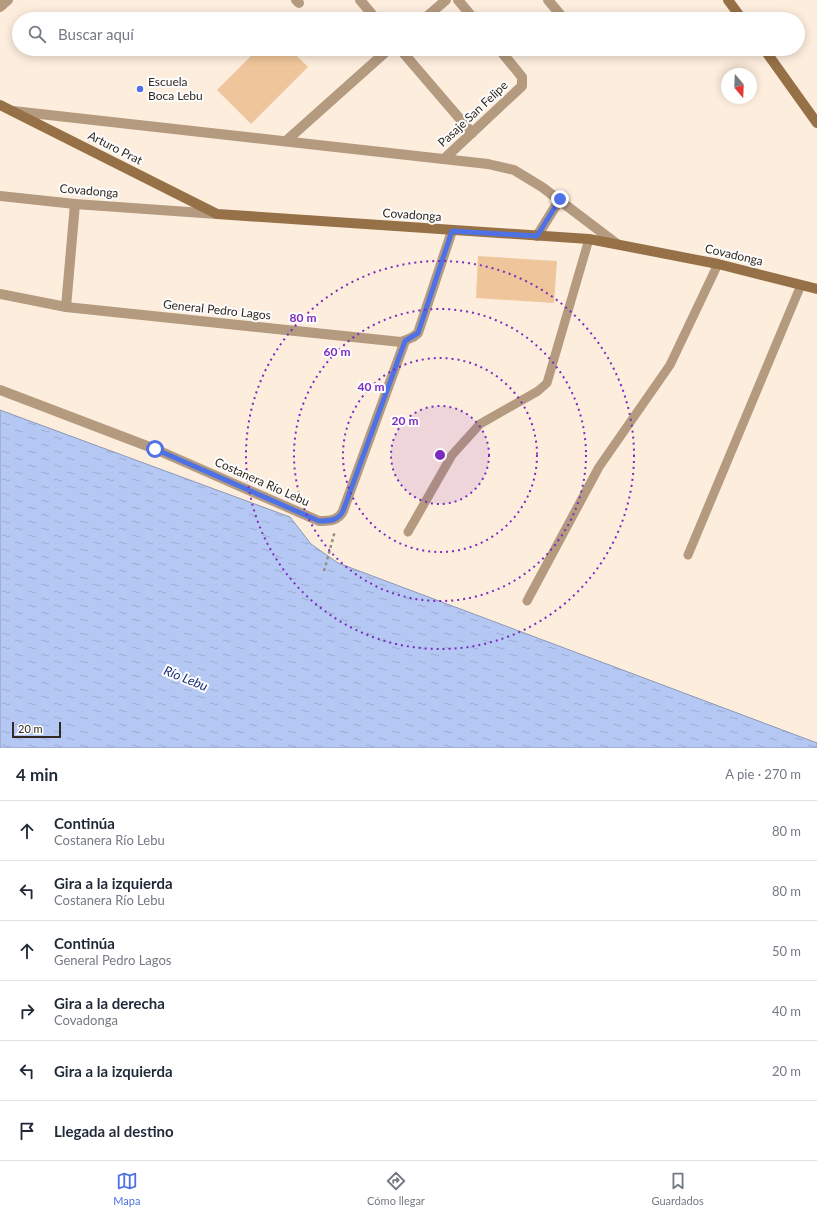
<!DOCTYPE html>
<html lang="es">
<head>
<meta charset="utf-8">
<style>
	:root { --surface:#fff; --page:#f6f6f7; --text:#1f2937; --muted:#747a83; --line:#e0e1e3; --accent:#4e72e6 }
	body { margin:0; font-family:Lato,sans-serif; background:var(--page); color:var(--text) }
	.compass { position:absolute; left:721px; top:68px; width:36px; height:36px; border-radius:50%; background:var(--surface); box-shadow:0 2px 10px #0003; rotate:161deg }
	.scale { position:absolute; left:12px; bottom:10px; width:49px; box-sizing:border-box; padding-left:4px; border:2px solid #312922; border-top:0; font-size:11px; line-height:14px; white-space:nowrap; color:#312922; -webkit-text-stroke:3px #fdfdfd; paint-order:stroke }
	.stop { position:absolute; width:12px; height:12px; margin:-9px; border:3px solid #4e72e6; border-radius:50%; background:#fff }
	.stop.end { background:#4e72e6; border-color:#fff; box-shadow:0 1px 4px #0008 }
	.list { margin:0; padding:0; list-style:none }
	h2 { display:flex; justify-content:space-between; align-items:center; height:52px; margin:0; padding:0 16px; font-size:17px }
	h2 small { font-size:13px; font-weight:400; color:var(--muted) }
	.list li { display:grid; grid-template-columns:26px 1fr auto; gap:12px; align-items:center; box-sizing:border-box; height:60px; padding:0 16px; border-top:1px solid var(--line) }
	.list b { display:block; font-size:15px; white-space:nowrap }
	.list p { margin:0; font-size:13px; white-space:nowrap; color:var(--muted) }
	.list em { font-size:13px; font-style:normal; color:var(--muted) }
	.icon { flex:none; width:22px; height:22px; fill:none; stroke:currentColor; stroke-width:2; stroke-linecap:round; stroke-linejoin:round }
	.map { position:relative; flex:none; width:817px; height:748px; overflow:hidden }
	.search { position:absolute; background:var(--surface); box-shadow:0 2px 10px #0003; left:12px; right:12px; top:12px; height:44px; display:flex; align-items:center; gap:10px; box-sizing:border-box; padding:0 14px; border-radius:22px; color:var(--muted); font-size:15px }
	.sheet { height:412px; background:var(--surface) }
	nav { display:flex; justify-content:space-around; align-items:center; box-sizing:border-box; height:56px; border-top:1px solid var(--line); background:var(--surface); font-size:11px; color:var(--muted) }
	nav a { display:grid; justify-items:center; gap:2px }
	nav .on { color:var(--accent) }
	.map>svg:first-child { display:block }
	.green { fill:#efc69b }
	.water { fill:url(#water-ripples); stroke:#8d98b4 }
	.lines { fill:none; stroke-linecap:round; stroke-linejoin:round }
	.path { stroke:#998d81; stroke-width:2.5; stroke-dasharray:3 3; stroke-linecap:butt }
	.service { stroke:#b49a7f; stroke-width:9 }
	.minor { stroke:#b49a7f; stroke-width:10 }
	.secondary { stroke:#967047; stroke-width:10 }
	.route { stroke:#4e72e6; stroke-width:5 }
	.ring { fill:none; stroke:#7b2cbf; stroke-width:2; stroke-dasharray:2 4 }
	.poi-dot { fill:#4e72e6; stroke:#fdfdfd; stroke-width:1.5 }
	.labels { text-anchor:middle; stroke-width:4; stroke-linejoin:round; paint-order:stroke }
	.poi-label { font-size:12px; fill:#312922; stroke:#fdfdfd; text-anchor:start }
	.street-label { font-size:12px; fill:#312922; stroke:#fdfdfd }
	.water-label { font-size:13px; font-style:italic; fill:#1b2e7f; stroke:#fdfdfd }
	.centre { fill:#7b2cbf; stroke:#fdfdfd; stroke-width:2 }
	.ring-label { font-size:12px; text-anchor:middle; font-weight:bold; fill:#7b2cbf; stroke:#fdfdfd; stroke-width:4; stroke-linejoin:round; paint-order:stroke }
</style>
</head>
<body>
<div class="map">
<svg width="817" height="748" viewBox="0 0 817 748">
	<defs>
		<pattern id="water-ripples" width="26" height="14" patternUnits="userSpaceOnUse"><rect width="26" height="14" fill="#b5c7f3"/><path d="M2 4q2-2 4 0t4 0M15 11q2-2 4 0t4 0" fill="none" stroke="#9cabd0"/></pattern>
	</defs>
	<rect width="100%" height="100%" fill="#fdeddd"/>
	<!-- green -->
	<g class="green">
		<polygon points="258,49 290,49 308,67 251,124 217,90"/>
		<polygon points="478,256 557,261 554,303 476,298"/>
	</g>
	<!-- water -->
	<polygon class="water" points="0,410 290,517 311,544 338,563 817,743 817,748 0,748"/>
	<g class="lines">
		<!-- path -->
		<polyline class="path" points="324,571 335,531"/>
		<!-- service -->
		<g class="service">
			<polyline points="408,532 452,455 480,424 538,391 547,383 589,239"/>
			<polyline points="688,555 801,285"/>
			<polyline points="527,601 599,467 670,365 718,264"/>
		</g>
		<!-- minor -->
		<g class="minor">
			<polyline points="296,0 299,3"/>
			<polyline points="360,0 376,19"/>
			<polyline points="458,0 474,19"/>
			<polyline points="548,0 564,19"/>
			<polyline points="0,7 8,0"/>
			<polyline points="424,19 446,0"/>
			<polyline points="400,49 472,133"/>
			<polyline points="13,111 488,164 514,170 542,187 617,244"/>
			<polyline points="286,141 389,49"/>
			<polyline points="444,159 522,86 522,77 499,49"/>
			<polyline points="0,196 75,204 217,214"/>
			<polyline points="537,236 560,199"/>
			<polyline points="0,294 66,307 401,342 413,337 418,333 452,231"/>
			<polyline points="66,307 75,204"/>
			<path d="M0 390 155 449 319 521C329 521 338 521 343 511L405 341"/>
		</g>
		<!-- secondary -->
		<g class="secondary">
			<polyline points="728,0 742,19"/>
			<polyline points="764,49 817,123"/>
			<polyline points="0,105 217,214 589,239 718,264 817,289"/>
		</g>
	</g>
	<g class="lines">
		<!-- route -->
		<path class="route" d="M155 449 319 521C329 521 338 521 343 511L405 341 418 333 452 231 537 236 560 199"/>
	</g>
	<!-- distance rings -->
	<circle cx="440" cy="455" r="49" fill="#7b2cbf" fill-opacity=".12"/>
	<g class="ring">
		<circle cx="440" cy="455" r="49"/>
		<circle cx="440" cy="455" r="97"/>
		<circle cx="440" cy="455" r="146"/>
		<circle cx="440" cy="455" r="194"/>
	</g>
	<!-- markers -->
	<circle class="poi-dot" cx="140" cy="89" r="4"/>
	<g class="labels">
		<!-- poi labels -->
		<g class="poi-label">
			<text x="148" y="86">Escuela<tspan x="148" dy="14">Boca Lebu</tspan></text>
		</g>
		<!-- street labels -->
		<g class="street-label">
			<text transform="translate(473 114) rotate(-43)" y="4">Pasaje San Felipe</text>
			<text transform="translate(115 148) rotate(27)" y="4">Arturo Prat</text>
			<text transform="translate(89 191) rotate(5)" y="4">Covadonga</text>
			<text transform="translate(412 215) rotate(4)" y="4">Covadonga</text>
			<text transform="translate(734 255) rotate(13)" y="4">Covadonga</text>
			<text transform="translate(217 310) rotate(6)" y="4">General Pedro Lagos</text>
			<text transform="translate(262 482) rotate(24)" y="4">Costanera Río Lebu</text>
		</g>
		<!-- water labels -->
		<g class="water-label">
			<text transform="translate(186 678) rotate(22)" y="5">Río Lebu</text>
		</g>
	</g>
	<circle cx="440" cy="455" r="6" class="centre"/>
	<g class="ring-label">
		<text x="303" y="322">80 m</text>
		<text x="337" y="356">60 m</text>
		<text x="371" y="391">40 m</text>
		<text x="405" y="425">20 m</text>
	</g>
</svg>
<svg class="compass" viewBox="-18 -18 36 36"><path d="M0-13l5 13h-10z" fill="#e53935"/><path d="M0 13l5-13h-10z" fill="#747a83"/></svg>
<div class="scale">20 m</div>
<div class="stop" style="left:155px;top:449px"></div>
<div class="stop end" style="left:560px;top:199px"></div>
<div class="search"><svg class="icon" aria-label="search" viewBox="0 0 24 24"><circle cx="10" cy="10" r="6"/><path d="M15 15l6 6"/></svg>Buscar aquí</div>
</div>
<section class="sheet">
<h2>4 min<small>A pie · 270 m</small></h2>
<ul class="list">
<li><svg class="icon" aria-label="ahead" viewBox="0 0 24 24"><path d="M12 20V5M6 11l6-6 6 6"/></svg><div><b>Continúa</b><p>Costanera Río Lebu</p></div><em>80 m</em></li>
<li><svg class="icon" aria-label="left" viewBox="0 0 24 24"><path d="M17 20v-9H6M10 6l-5 5 5 5"/></svg><div><b>Gira a la izquierda</b><p>Costanera Río Lebu</p></div><em>80 m</em></li>
<li><svg class="icon" aria-label="ahead" viewBox="0 0 24 24"><path d="M12 20V5M6 11l6-6 6 6"/></svg><div><b>Continúa</b><p>General Pedro Lagos</p></div><em>50 m</em></li>
<li><svg class="icon" aria-label="right" viewBox="0 0 24 24"><path d="M7 20v-9h11M14 6l5 5-5 5"/></svg><div><b>Gira a la derecha</b><p>Covadonga</p></div><em>40 m</em></li>
<li><svg class="icon" aria-label="left" viewBox="0 0 24 24"><path d="M17 20v-9H6M10 6l-5 5 5 5"/></svg><div><b>Gira a la izquierda</b></div><em>20 m</em></li>
<li><svg class="icon" aria-label="arrive" viewBox="0 0 24 24"><path d="M6 21V4h12l-3 4 3 4H6"/></svg><div><b>Llegada al destino</b></div></li>
</ul>
</section>
<nav>
<a class="on"><svg class="icon" aria-label="map" viewBox="0 0 24 24"><path d="M3 6l6-2 6 2 6-2v14l-6 2-6-2-6 2zM9 4v14M15 6v14"/></svg>Mapa</a>
<a><svg class="icon" aria-label="directions" viewBox="0 0 24 24"><path d="M12 3l9 9-9 9-9-9zM9 14v-3h6M13 9l2 2-2 2"/></svg>Cómo llegar</a>
<a><svg class="icon" aria-label="saved" viewBox="0 0 24 24"><path d="M7 4h10v16l-5-4-5 4z"/></svg>Guardados</a>
</nav>
</body>
</html>
